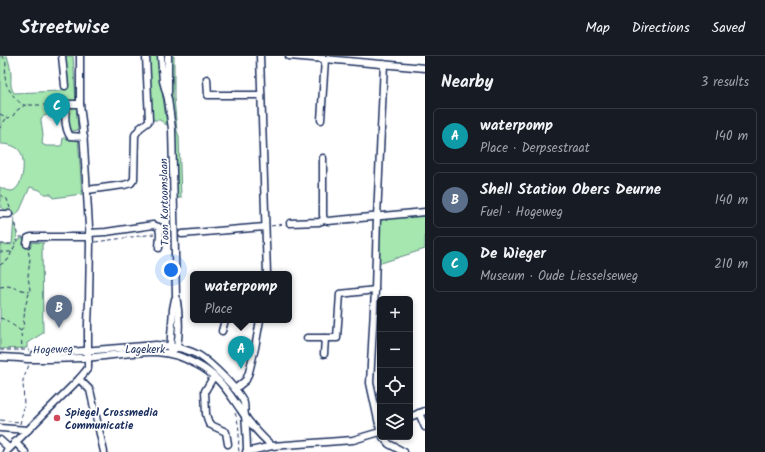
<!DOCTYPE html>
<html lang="en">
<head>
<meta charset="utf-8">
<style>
	:root { --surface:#171b24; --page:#242831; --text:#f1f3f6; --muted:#9ea1a6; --line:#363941; --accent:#7c3aed }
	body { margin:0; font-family:Kalam,sans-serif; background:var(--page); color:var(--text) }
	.controls { position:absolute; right:12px; bottom:12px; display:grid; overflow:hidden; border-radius:6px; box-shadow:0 2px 6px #0003 }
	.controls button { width:36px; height:36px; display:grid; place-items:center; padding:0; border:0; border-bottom:1px solid var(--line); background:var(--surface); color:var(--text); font:20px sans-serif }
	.you { position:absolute; left:171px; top:214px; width:14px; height:14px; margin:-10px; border:3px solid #fff; border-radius:50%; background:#1a73e8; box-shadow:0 0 0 6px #1a73e833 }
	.badge { display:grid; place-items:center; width:26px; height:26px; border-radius:50%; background:var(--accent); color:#fff; font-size:13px; font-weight:700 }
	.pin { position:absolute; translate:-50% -33px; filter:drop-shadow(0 1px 2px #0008) }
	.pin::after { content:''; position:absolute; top:21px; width:14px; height:12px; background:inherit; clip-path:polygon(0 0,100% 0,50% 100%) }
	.popup { position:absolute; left:190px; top:215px; width:102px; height:52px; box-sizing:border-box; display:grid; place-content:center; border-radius:6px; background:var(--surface); filter:drop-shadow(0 1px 3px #0005); font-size:13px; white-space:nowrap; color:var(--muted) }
	.popup b { font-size:15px; color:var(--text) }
	.popup::after { content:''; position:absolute; left:50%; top:100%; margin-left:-8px; border:8px solid transparent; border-top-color:var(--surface) }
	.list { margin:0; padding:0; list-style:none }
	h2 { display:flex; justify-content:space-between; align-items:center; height:52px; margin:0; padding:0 16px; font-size:17px }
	h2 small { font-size:13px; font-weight:400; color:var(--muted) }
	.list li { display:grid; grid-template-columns:26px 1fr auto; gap:12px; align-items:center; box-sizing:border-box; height:56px; margin:0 8px 8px; padding:0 8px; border:1px solid var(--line); border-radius:6px }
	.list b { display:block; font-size:15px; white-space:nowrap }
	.list p { margin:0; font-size:13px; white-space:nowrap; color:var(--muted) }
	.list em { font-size:13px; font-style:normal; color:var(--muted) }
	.icon { flex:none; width:22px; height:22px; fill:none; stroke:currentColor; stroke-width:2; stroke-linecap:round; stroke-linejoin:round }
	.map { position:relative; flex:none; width:425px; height:396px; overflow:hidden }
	header { display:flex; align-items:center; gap:24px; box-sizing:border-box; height:56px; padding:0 20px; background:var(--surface); border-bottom:1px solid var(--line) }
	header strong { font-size:19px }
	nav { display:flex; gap:22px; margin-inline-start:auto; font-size:14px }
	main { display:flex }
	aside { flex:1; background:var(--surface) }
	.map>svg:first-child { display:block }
	.green { fill:#a6e6af; stroke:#608a86 }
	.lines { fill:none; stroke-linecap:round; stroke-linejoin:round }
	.minor-casing { stroke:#1b2f5e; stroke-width:9 }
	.path { stroke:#1b2f5e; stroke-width:1; stroke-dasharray:4 3; stroke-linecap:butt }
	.minor { stroke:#fff; stroke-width:6 }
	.poi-dot { fill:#d1495b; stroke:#fff; stroke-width:1.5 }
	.labels { text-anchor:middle; stroke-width:3.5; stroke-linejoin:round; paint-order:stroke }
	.street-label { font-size:11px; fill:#1b2f5e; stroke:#fff }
	.poi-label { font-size:11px; font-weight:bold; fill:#1b2f5e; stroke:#fff; text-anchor:start }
</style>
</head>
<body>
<header>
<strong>Streetwise</strong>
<nav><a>Map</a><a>Directions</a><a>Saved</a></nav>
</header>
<main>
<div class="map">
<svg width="425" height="396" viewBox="0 0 425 396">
	<rect width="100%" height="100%" fill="#fff"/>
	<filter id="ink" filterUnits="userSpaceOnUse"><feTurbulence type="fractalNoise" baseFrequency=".025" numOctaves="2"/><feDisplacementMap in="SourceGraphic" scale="8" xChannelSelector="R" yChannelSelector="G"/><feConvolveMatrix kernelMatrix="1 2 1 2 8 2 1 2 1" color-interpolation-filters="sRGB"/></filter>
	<g filter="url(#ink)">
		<!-- green -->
		<g class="green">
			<path d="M0 0H7C9 6 11 13 11 20 11 26 10 31 14 37L60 35 65 31 63 0H73L78 74 68 76 63 53 44 60 41 62V65L43 79 42 88 46 90H60L62 89 63 82 78 81 82 138 53 142 51 138H44L40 134 30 131 20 154 15 160 0 151V131C3 133 8 135 12 135 24 132 27 100 18 93 13 89 6 88 0 88Z"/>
			<polygon points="147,0 159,0 161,28 167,69 165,68 160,64 152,64"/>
			<path d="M170 0H174V42L177 75 179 80 181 142H177C176 94 171 47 170 0Z"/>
			<polygon points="425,158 425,193 378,208 379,165 381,162"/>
			<polygon points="14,162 17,180 16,185 18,185 20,183 25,182 26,186 44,187 42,189 43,277 27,287 27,292 0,293 0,189 12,188"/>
		</g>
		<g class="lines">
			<defs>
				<g id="minor">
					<polyline points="62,0 65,30"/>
					<path d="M161 0 163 25 168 43 172 73 176 239C179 256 180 274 177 291L170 297"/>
					<polyline points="168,0 168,36"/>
					<polyline points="260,0 267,218"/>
					<polyline points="289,0 325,3 425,12"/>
					<polyline points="207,23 208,39 261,39"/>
					<path d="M80 48H69L67 50C64 57 65 73 70 80L84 81"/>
					<polyline points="321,64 325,3"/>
					<polyline points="323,102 323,159 324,164 328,165 425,156"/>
					<polyline points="87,134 124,129 131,127 134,123 135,79 140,72 148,66 149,64 146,0"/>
					<polyline points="0,158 9,158"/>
					<polyline points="290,167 319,166 324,164"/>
					<polyline points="89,177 106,176 153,169 159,171 160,178 159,192"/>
					<polyline points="182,178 265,171"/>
					<polyline points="27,188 28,182 31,181 89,181"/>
					<polyline points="222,275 225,264"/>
					<polyline points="307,282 337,282 340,238 375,234"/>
					<polyline points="170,294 173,253 175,243"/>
					<polyline points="324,298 325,282"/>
					<path d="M34 299 156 289C171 290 187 292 200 300 211 307 240 335 244 347 245 351 244 356 245 359 246 372 247 383 247 396"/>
					<path d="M0 301 19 302 27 303C50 303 72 303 95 301 132 298 161 288 196 308 204 312 211 317 218 324 227 333 233 343 240 353 249 367 260 379 272 390"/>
					<polyline points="214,320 205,335 206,358 209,368 226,376 228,388"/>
					<polyline points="79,323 90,334 104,396"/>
					<polyline points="235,333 246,324 249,316 255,292 260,264"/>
					<polyline points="419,357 425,371"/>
					<polyline points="410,361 425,355"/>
					<polyline points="0,372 28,374"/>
					<polyline points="380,373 370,327 375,234 377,161 384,8"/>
					<polyline points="383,381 389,388 404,396"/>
					<polyline points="0,384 9,392"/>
					<polyline points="15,386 25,396"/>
					<polyline points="6,396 79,323 85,316 88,312 88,267 89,245 90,187 83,74 80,48 80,0"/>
					<polyline points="246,396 272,390 353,384 380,376"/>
				</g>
			</defs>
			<!-- minor casing -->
			<use href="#minor" class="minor-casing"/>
			<!-- path -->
			<g class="path">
				<path d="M2 0 6 5C6 12 4 21 6 27 8 34 18 47 24 49"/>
				<polyline points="0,58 8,62 11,61 13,60 16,55 25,49 60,49"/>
				<polyline points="0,72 7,61"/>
				<polyline points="0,139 7,143 10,152"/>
				<polyline points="14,161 19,181 23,181"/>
				<polyline points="271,170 284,168"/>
				<polyline points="95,186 154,178"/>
				<polyline points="0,188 15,188"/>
				<polyline points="0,196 11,196"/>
				<polyline points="0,209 8,204 19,181"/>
				<polyline points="0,231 8,230 29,236"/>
				<polyline points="0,262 6,264 21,275 22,293"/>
				<polyline points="21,275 23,272 25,251 30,234 28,220 30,203 28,194"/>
				<polyline points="0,294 29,294"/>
				<path d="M235 357C238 364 239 372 239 380 239 385 238 390 239 396"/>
				<polyline points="0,364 20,366"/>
				<polyline points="20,368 24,351 23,324 29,309"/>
			</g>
			<!-- minor -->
			<use href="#minor" class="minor"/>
		</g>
	</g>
	<!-- markers -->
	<circle class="poi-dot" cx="57" cy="362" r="4"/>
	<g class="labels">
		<!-- street labels -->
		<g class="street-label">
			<text transform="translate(164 146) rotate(-91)" y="4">Toon Kortoomslaan</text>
			<text transform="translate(53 293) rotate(-2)" y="4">Hogeweg</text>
			<text x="145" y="297">Lagekerk</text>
		</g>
		<!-- poi labels -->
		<g class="poi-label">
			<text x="65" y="360">Spiegel Crossmedia<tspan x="65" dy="13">Communicatie</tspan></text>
		</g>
	</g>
</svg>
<div class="controls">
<button>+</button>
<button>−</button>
<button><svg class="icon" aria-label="locate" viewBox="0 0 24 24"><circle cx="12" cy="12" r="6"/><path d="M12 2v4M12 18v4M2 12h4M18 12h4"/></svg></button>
<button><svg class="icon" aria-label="layers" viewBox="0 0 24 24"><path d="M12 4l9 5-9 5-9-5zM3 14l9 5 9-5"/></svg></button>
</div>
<div class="you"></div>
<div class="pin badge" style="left:241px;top:313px;background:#0f9aa8">A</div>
<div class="popup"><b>waterpomp</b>Place</div>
<div class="pin badge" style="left:59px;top:272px;background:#5c6f8a">B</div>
<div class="pin badge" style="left:57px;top:70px;background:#0f9aa8">C</div>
</div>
<aside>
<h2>Nearby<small>3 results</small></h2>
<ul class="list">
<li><span class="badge" style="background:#0f9aa8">A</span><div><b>waterpomp</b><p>Place · Derpsestraat</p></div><em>140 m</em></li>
<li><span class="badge" style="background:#5c6f8a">B</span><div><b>Shell Station Obers Deurne</b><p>Fuel · Hogeweg</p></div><em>140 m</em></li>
<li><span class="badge" style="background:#0f9aa8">C</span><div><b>De Wieger</b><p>Museum · Oude Liesselseweg</p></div><em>210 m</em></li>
</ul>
</aside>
</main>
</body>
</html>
